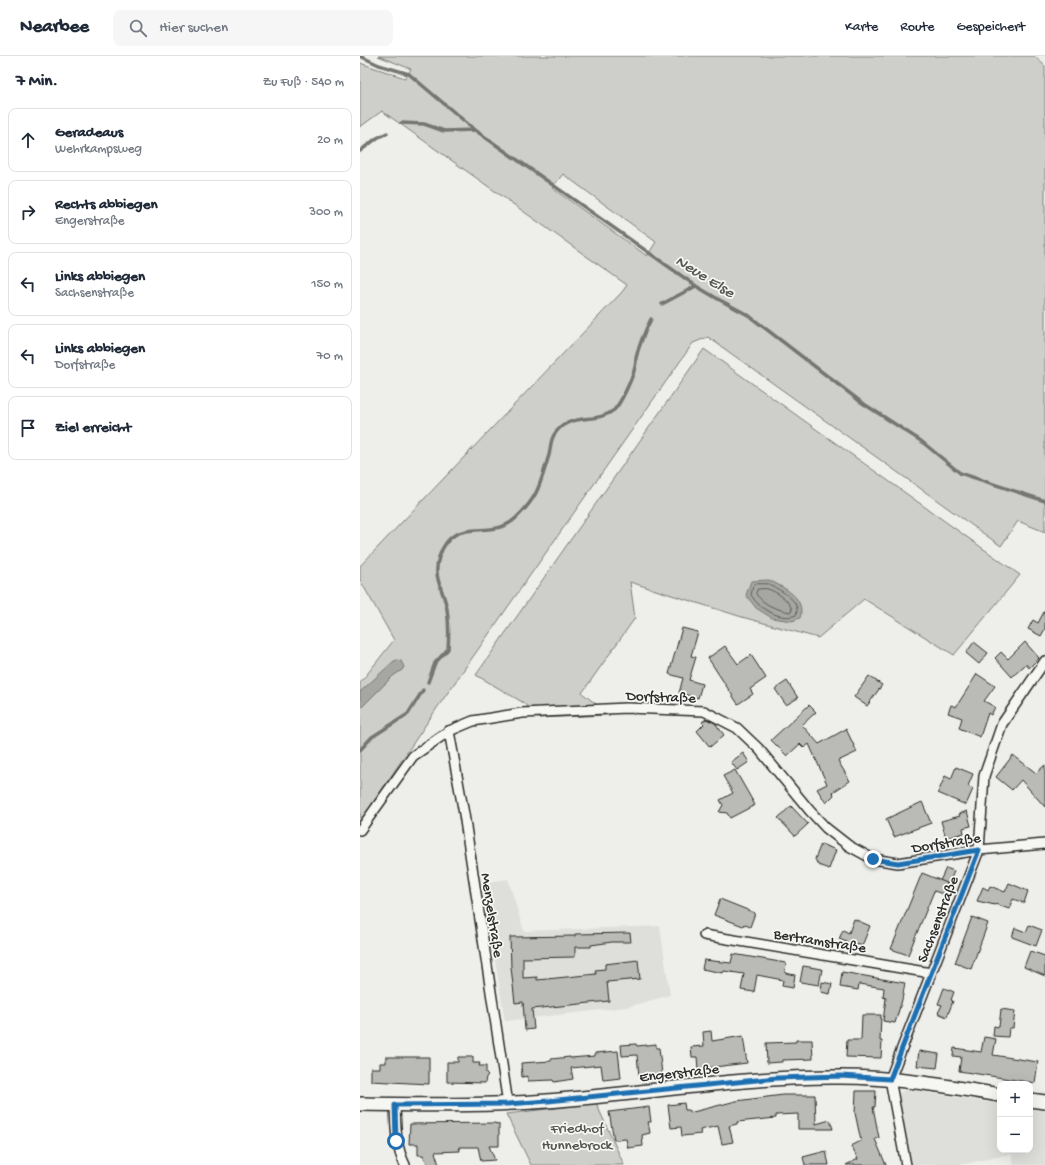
<!DOCTYPE html>
<html lang="de">
<head>
<meta charset="utf-8">
<style>
	:root { --surface:#fff; --page:#f6f6f7; --text:#1f2937; --muted:#747a83; --line:#e0e1e3 }
	body { margin:0; font-family:"Gochi Hand",sans-serif; background:var(--page); color:var(--text) }
	.controls { position:absolute; right:12px; bottom:12px; display:grid; overflow:hidden; border-radius:8px; box-shadow:0 4px 16px #0002 }
	.controls button { width:36px; height:36px; display:grid; place-items:center; padding:0; border:0; border-bottom:1px solid var(--line); background:var(--surface); color:var(--text); font:20px sans-serif }
	.stop { position:absolute; width:12px; height:12px; margin:-9px; border:3px solid #1f6fb2; border-radius:50%; background:#fff }
	.stop.end { background:#1f6fb2; border-color:#fff; box-shadow:0 1px 4px #0008 }
	.list { margin:0; padding:0; list-style:none }
	h2 { display:flex; justify-content:space-between; align-items:center; height:52px; margin:0; padding:0 16px; font-size:17px }
	h2 small { font-size:13px; font-weight:400; color:var(--muted) }
	.list li { display:grid; grid-template-columns:26px 1fr auto; gap:12px; align-items:center; box-sizing:border-box; height:64px; margin:0 8px 8px; padding:0 8px; border:1px solid var(--line); border-radius:8px }
	.list b { display:block; font-size:15px; white-space:nowrap }
	.list p { margin:0; font-size:13px; white-space:nowrap; color:var(--muted) }
	.list em { font-size:13px; font-style:normal; color:var(--muted) }
	.icon { flex:none; width:22px; height:22px; fill:none; stroke:currentColor; stroke-width:2; stroke-linecap:round; stroke-linejoin:round }
	.map { position:relative; flex:none; width:685px; height:1109px; overflow:hidden }
	header { display:flex; align-items:center; gap:24px; box-sizing:border-box; height:56px; padding:0 20px; background:var(--surface); border-bottom:1px solid var(--line) }
	header strong { font-size:19px }
	nav { display:flex; gap:22px; margin-inline-start:auto; font-size:14px }
	.search { width:280px; height:36px; background:var(--page); display:flex; align-items:center; gap:10px; box-sizing:border-box; padding:0 14px; border-radius:8px; color:var(--muted); font-size:15px }
	main { display:flex }
	aside { flex:1; background:var(--surface) }
	.map>svg:first-child { display:block }
	.built { fill:#dededb }
	.green { fill:#cececa; stroke:#7c7c7a; fill-rule:evenodd }
	.water { fill:#a6a6a3; stroke:#757573 }
	.lines { fill:none; stroke-linecap:round; stroke-linejoin:round }
	.shore { stroke:#5c5c5b; stroke-width:1 }
	.stream { stroke:#757573; stroke-width:3.5 }
	.building { fill:#babab7; stroke:#2b2b2b }
	.minor-casing { stroke:#2b2b2b; stroke-width:12 }
	.secondary-casing { stroke:#2b2b2b; stroke-width:16 }
	.minor { stroke:#f6f6f2; stroke-width:9 }
	.secondary { stroke:#f6f6f2; stroke-width:13 }
	.route { stroke:#1f6fb2; stroke-width:5 }
	.labels { text-anchor:middle; stroke-width:3.5; stroke-linejoin:round; paint-order:stroke }
	.street-label { font-size:15px; fill:#2b2b2b; stroke:#f6f6f2 }
	.park-label { font-size:15px; fill:#545453; stroke:#f6f6f2 }
	.water-label { font-size:16px; font-style:italic; fill:#565655; stroke:#f6f6f2 }
</style>
</head>
<body>
<header>
<strong>Nearbee</strong>
<div class="search"><svg class="icon" aria-label="search" viewBox="0 0 24 24"><circle cx="10" cy="10" r="6"/><path d="M15 15l6 6"/></svg>Hier suchen</div>
<nav><a>Karte</a><a>Route</a><a>Gespeichert</a></nav>
</header>
<main>
<aside>
<h2>7 Min.<small>Zu Fuß · 540 m</small></h2>
<ul class="list">
<li><svg class="icon" aria-label="ahead" viewBox="0 0 24 24"><path d="M12 20V5M6 11l6-6 6 6"/></svg><div><b>Geradeaus</b><p>Wehrkampsweg</p></div><em>20 m</em></li>
<li><svg class="icon" aria-label="right" viewBox="0 0 24 24"><path d="M7 20v-9h11M14 6l5 5-5 5"/></svg><div><b>Rechts abbiegen</b><p>Engerstraße</p></div><em>300 m</em></li>
<li><svg class="icon" aria-label="left" viewBox="0 0 24 24"><path d="M17 20v-9H6M10 6l-5 5 5 5"/></svg><div><b>Links abbiegen</b><p>Sachsenstraße</p></div><em>150 m</em></li>
<li><svg class="icon" aria-label="left" viewBox="0 0 24 24"><path d="M17 20v-9H6M10 6l-5 5 5 5"/></svg><div><b>Links abbiegen</b><p>Dorfstraße</p></div><em>70 m</em></li>
<li><svg class="icon" aria-label="arrive" viewBox="0 0 24 24"><path d="M6 21V4h12l-3 4 3 4H6"/></svg><div><b>Ziel erreicht</b></div></li>
</ul>
</aside>
<div class="map">
<svg width="685" height="1109" viewBox="0 0 685 1109">
	<rect width="100%" height="100%" fill="#eeeeea"/>
	<filter id="ink" filterUnits="userSpaceOnUse"><feTurbulence type="fractalNoise" baseFrequency=".025" numOctaves="2"/><feDisplacementMap in="SourceGraphic" scale="8" xChannelSelector="R" yChannelSelector="G"/><feConvolveMatrix kernelMatrix="1 2 1 2 8 2 1 2 1" color-interpolation-filters="sRGB"/></filter>
	<g filter="url(#ink)">
		<!-- built -->
		<g class="built">
			<polygon points="148,823 164,875 300,870 310,939 267,951 145,965 122,827"/>
			<polygon points="546,1033 640,1048 640,1094 670,1094 670,1053 685,1055 685,1109 654,1109 651,1098 599,1109 551,1109 537,1039"/>
		</g>
		<!-- green -->
		<g class="green">
			<path d="M18 0H674L685 10V476L658 465 641 490 348 281 333 287 77 652 0 766V627L34 584 0 524V510L262 236 267 229 22 55 0 71V7L45 22 51 13ZM203 118 296 186 287 200 192 132Z"/>
			<polygon points="344,293 660,519 594,599 504,543 458,582 382,561 270,526 275,562 222,637 250,659 177,662 164,647 116,619"/>
			<polygon points="236,1047 264,1109 171,1109 146,1058"/>
		</g>
		<!-- water -->
		<g class="water">
			<path d="M409 524C424 532 446 541 440 562L432 565 412 562 396 552 386 539 391 525Z"/>
			<polygon points="37,604 41,605 44,611 42,614 33,620 0,653 0,636 34,605"/>
		</g>
		<g class="lines">
			<!-- shore -->
			<g class="shore">
				<path d="M409 528C419 534 442 544 436 559 425 564 408 557 399 549 396 546 393 542 391 539L393 530 395 528Z"/>
				<path d="M398 533C401 533 405 532 408 533 417 536 431 545 432 555L430 556C416 553 405 550 396 538Z"/>
			</g>
			<!-- stream -->
			<g class="stream">
				<polyline points="0,0 19,9 49,18 115,74 336,230 358,243 388,259 501,346 561,385 600,417 685,445"/>
				<polyline points="41,67 64,68 84,75 115,74"/>
				<polyline points="0,95 17,82 27,77"/>
				<polyline points="302,248 336,230"/>
				<path d="M68 626 75 607 88 593C89 580 89 566 87 553 84 534 72 522 79 501 94 456 130 487 156 462 179 440 180 428 189 399 191 392 190 385 194 379 209 355 236 369 254 354 261 347 273 321 275 311 276 308 276 305 276 302 279 289 285 275 291 263"/>
				<polyline points="0,694 12,681 48,658 63,634"/>
			</g>
		</g>
		<!-- building -->
		<g class="building">
			<polygon points="685,554 685,573 681,580 668,573 673,564 678,567"/>
			<polygon points="322,572 338,576 331,600 336,601 329,624 342,628 338,642 319,637 323,622 309,618"/>
			<polygon points="614,586 628,597 619,608 606,597"/>
			<polygon points="665,586 679,602 669,612 666,608 652,621 635,602 641,596 648,603"/>
			<polygon points="365,590 378,608 391,599 406,622 390,633 393,638 378,648 348,602"/>
			<polygon points="617,618 635,630 624,645 635,651 631,659 628,657 620,681 599,672 602,662 588,657 591,649 596,651"/>
			<polygon points="509,620 522,629 507,650 494,641"/>
			<polygon points="427,625 438,642 426,649 415,633"/>
			<polygon points="449,649 456,656 442,669 459,688 486,673 497,696 478,705 490,725 473,736 474,739 466,747 457,733 467,728 449,688 444,692 440,688 427,700 411,684"/>
			<polygon points="346,663 355,667 364,679 350,691 337,675 344,668 342,666"/>
			<polygon points="383,697 389,706 377,714 371,706"/>
			<polygon points="653,699 676,717 685,709 685,751 661,724 652,734 636,721"/>
			<polygon points="596,711 613,718 608,730 613,733 606,749 578,737 585,720 591,723"/>
			<polygon points="375,714 395,749 370,762 367,757 359,756 363,749 360,744 373,737 363,720"/>
			<polygon points="562,746 571,767 534,781 526,763"/>
			<polygon points="431,750 448,768 435,780 418,762"/>
			<polygon points="607,755 611,770 603,772 604,777 586,782 581,765 600,760 599,758"/>
			<polygon points="461,788 476,794 469,813 458,809 455,803"/>
			<polygon points="586,812 594,815 589,828 580,825"/>
			<polygon points="562,817 587,827 583,838 574,835 548,899 531,893"/>
			<polygon points="649,827 668,835 664,847 653,843 649,853 635,848 635,849 617,845 623,831 628,834 630,830 645,836"/>
			<polygon points="360,843 395,857 390,871 384,868 383,870 354,859"/>
			<polygon points="612,861 628,867 611,913 595,907"/>
			<polygon points="494,863 510,870 502,890 497,888 497,890 479,883 483,874 489,877"/>
			<polygon points="669,869 682,874 676,890 652,881 655,872 666,876"/>
			<polygon points="270,877 271,886 252,886 231,889 231,891 215,891 215,901 163,902 163,922 177,921 177,924 236,918 235,914 245,913 245,908 278,904 280,923 247,926 249,945 172,953 174,973 165,974 163,946 155,947 151,911 150,881 215,880 215,878"/>
			<polygon points="670,895 685,900 685,920 664,911"/>
			<polygon points="373,898 426,907 425,917 435,919 433,932 422,930 423,924 397,919 394,936 381,934 384,918 364,915 363,917 342,913 344,904 371,907"/>
			<polygon points="443,910 462,913 459,929 440,926"/>
			<polygon points="482,916 545,927 542,944 535,967 523,965 526,942 523,941 524,932 499,928 498,934 480,931"/>
			<polygon points="462,926 472,928 470,938 461,936"/>
			<polygon points="584,932 594,936 591,944 593,945 587,961 578,957 582,949 578,948"/>
			<polygon points="641,953 655,955 653,972 649,972 648,981 633,980 634,970 639,971"/>
			<polygon points="502,959 521,959 520,985 522,985 521,1002 486,1001 487,984 501,984"/>
			<polygon points="351,975 352,985 383,980 387,1007 338,1013 337,1001 332,1001 331,991 344,990 343,976"/>
			<polygon points="624,981 636,983 633,999 678,1006 675,1027 599,1015 601,1001 593,1000 594,992 621,996"/>
			<polygon points="436,984 452,984 453,1003 422,1004 422,1006 407,1007 406,987 436,986"/>
			<polygon points="276,988 277,990 296,988 296,992 299,992 302,1018 279,1020 277,999 262,1000 261,989"/>
			<polygon points="258,995 261,1022 243,1024 241,1009 211,1012 213,1023 194,1026 193,1024 168,1025 168,1020 162,1021 161,1007 191,1005 191,1003 210,1001 210,1002 235,1000 235,997"/>
			<polygon points="559,995 579,998 577,1012 557,1010"/>
			<polygon points="26,1001 69,1001 69,1028 11,1025 11,1012 20,1012 20,1007 26,1007"/>
			<polygon points="98,1001 113,1001 113,1007 120,1007 119,1010 126,1010 126,1017 128,1019 126,1021 125,1027 87,1026 87,1006 98,1006"/>
			<polygon points="496,1035 516,1035 515,1051 513,1051 519,1082 515,1083 526,1109 486,1109 498,1103 491,1090 501,1085 495,1057"/>
			<polygon points="423,1039 455,1039 456,1068 470,1064 473,1073 438,1073 438,1058 416,1059 416,1062 377,1066 377,1068 369,1070 373,1086 362,1088 358,1070 340,1074 341,1078 322,1080 321,1071 311,1072 308,1049 324,1047 325,1054 329,1054 329,1057 376,1045"/>
			<polygon points="289,1051 291,1066 288,1066 290,1077 282,1079 283,1090 268,1092 266,1083 254,1084 249,1056"/>
			<polygon points="133,1067 139,1068 139,1090 129,1090 135,1104 121,1105 118,1091 99,1091 100,1095 75,1096 79,1109 68,1109 63,1099 58,1099 58,1088 49,1088 50,1068"/>
			<polygon points="466,1095 469,1109 445,1109 443,1101"/>
		</g>
		<g class="lines">
			<defs>
				<g id="minor">
					<polyline points="89,675 104,758 148,1048"/>
					<polyline points="0,774 53,700 89,675 113,665 162,657 267,652 344,655 377,672 399,693 450,755 466,772 489,790 513,803 538,807 619,794 685,788"/>
					<polyline points="344,879 571,917"/>
					<path d="M35 1049C36 1071 35 1089 45 1109"/>
					<polyline points="546,1109 530,1023 619,794 624,720 642,668 685,605"/>
				</g>
				<g id="secondary">
					<polyline points="670,1044 685,1046"/>
					<path d="M0 1048C62 1049 125 1050 187 1045 285 1038 382 1020 480 1021 534 1021 587 1030 640 1039"/>
				</g>
			</defs>
			<!-- minor casing -->
			<use href="#minor" class="minor-casing"/>
			<!-- secondary casing -->
			<use href="#secondary" class="secondary-casing"/>
			<!-- minor -->
			<use href="#minor" class="minor"/>
			<!-- secondary -->
			<use href="#secondary" class="secondary"/>
		</g>
	</g>
	<g class="lines" filter="url(#ink)">
		<!-- route -->
		<polyline class="route" points="36,1085 35,1049 148,1048 188,1045 417,1022 481,1020 530,1023 619,794 538,807 513,803"/>
	</g>
	<g class="labels">
		<!-- street labels -->
		<g class="street-label">
			<text transform="translate(301 640) rotate(2)" y="5">Dorfstraße</text>
			<text transform="translate(586 786) rotate(-9)" y="5">Dorfstraße</text>
			<text transform="translate(133 859) rotate(81)" y="5">Menzelstraße</text>
			<text transform="translate(577 863) rotate(-69)" y="5">Sachsenstraße</text>
			<text transform="translate(460 884) rotate(9)" y="5">Bertramstraße</text>
			<text transform="translate(319 1016) rotate(-6)" y="5">Engerstraße</text>
		</g>
		<!-- park labels -->
		<g class="park-label">
			<text x="217" y="1076">Friedhof<tspan x="217" dy="17">Hunnebrock</tspan></text>
		</g>
		<!-- water labels -->
		<g class="water-label">
			<text transform="translate(346 219) rotate(32)" y="6">Neue Else</text>
		</g>
	</g>
</svg>
<div class="controls">
<button>+</button>
<button>−</button>
</div>
<div class="stop" style="left:36px;top:1085px"></div>
<div class="stop end" style="left:513px;top:803px"></div>
</div>
</main>
</body>
</html>
